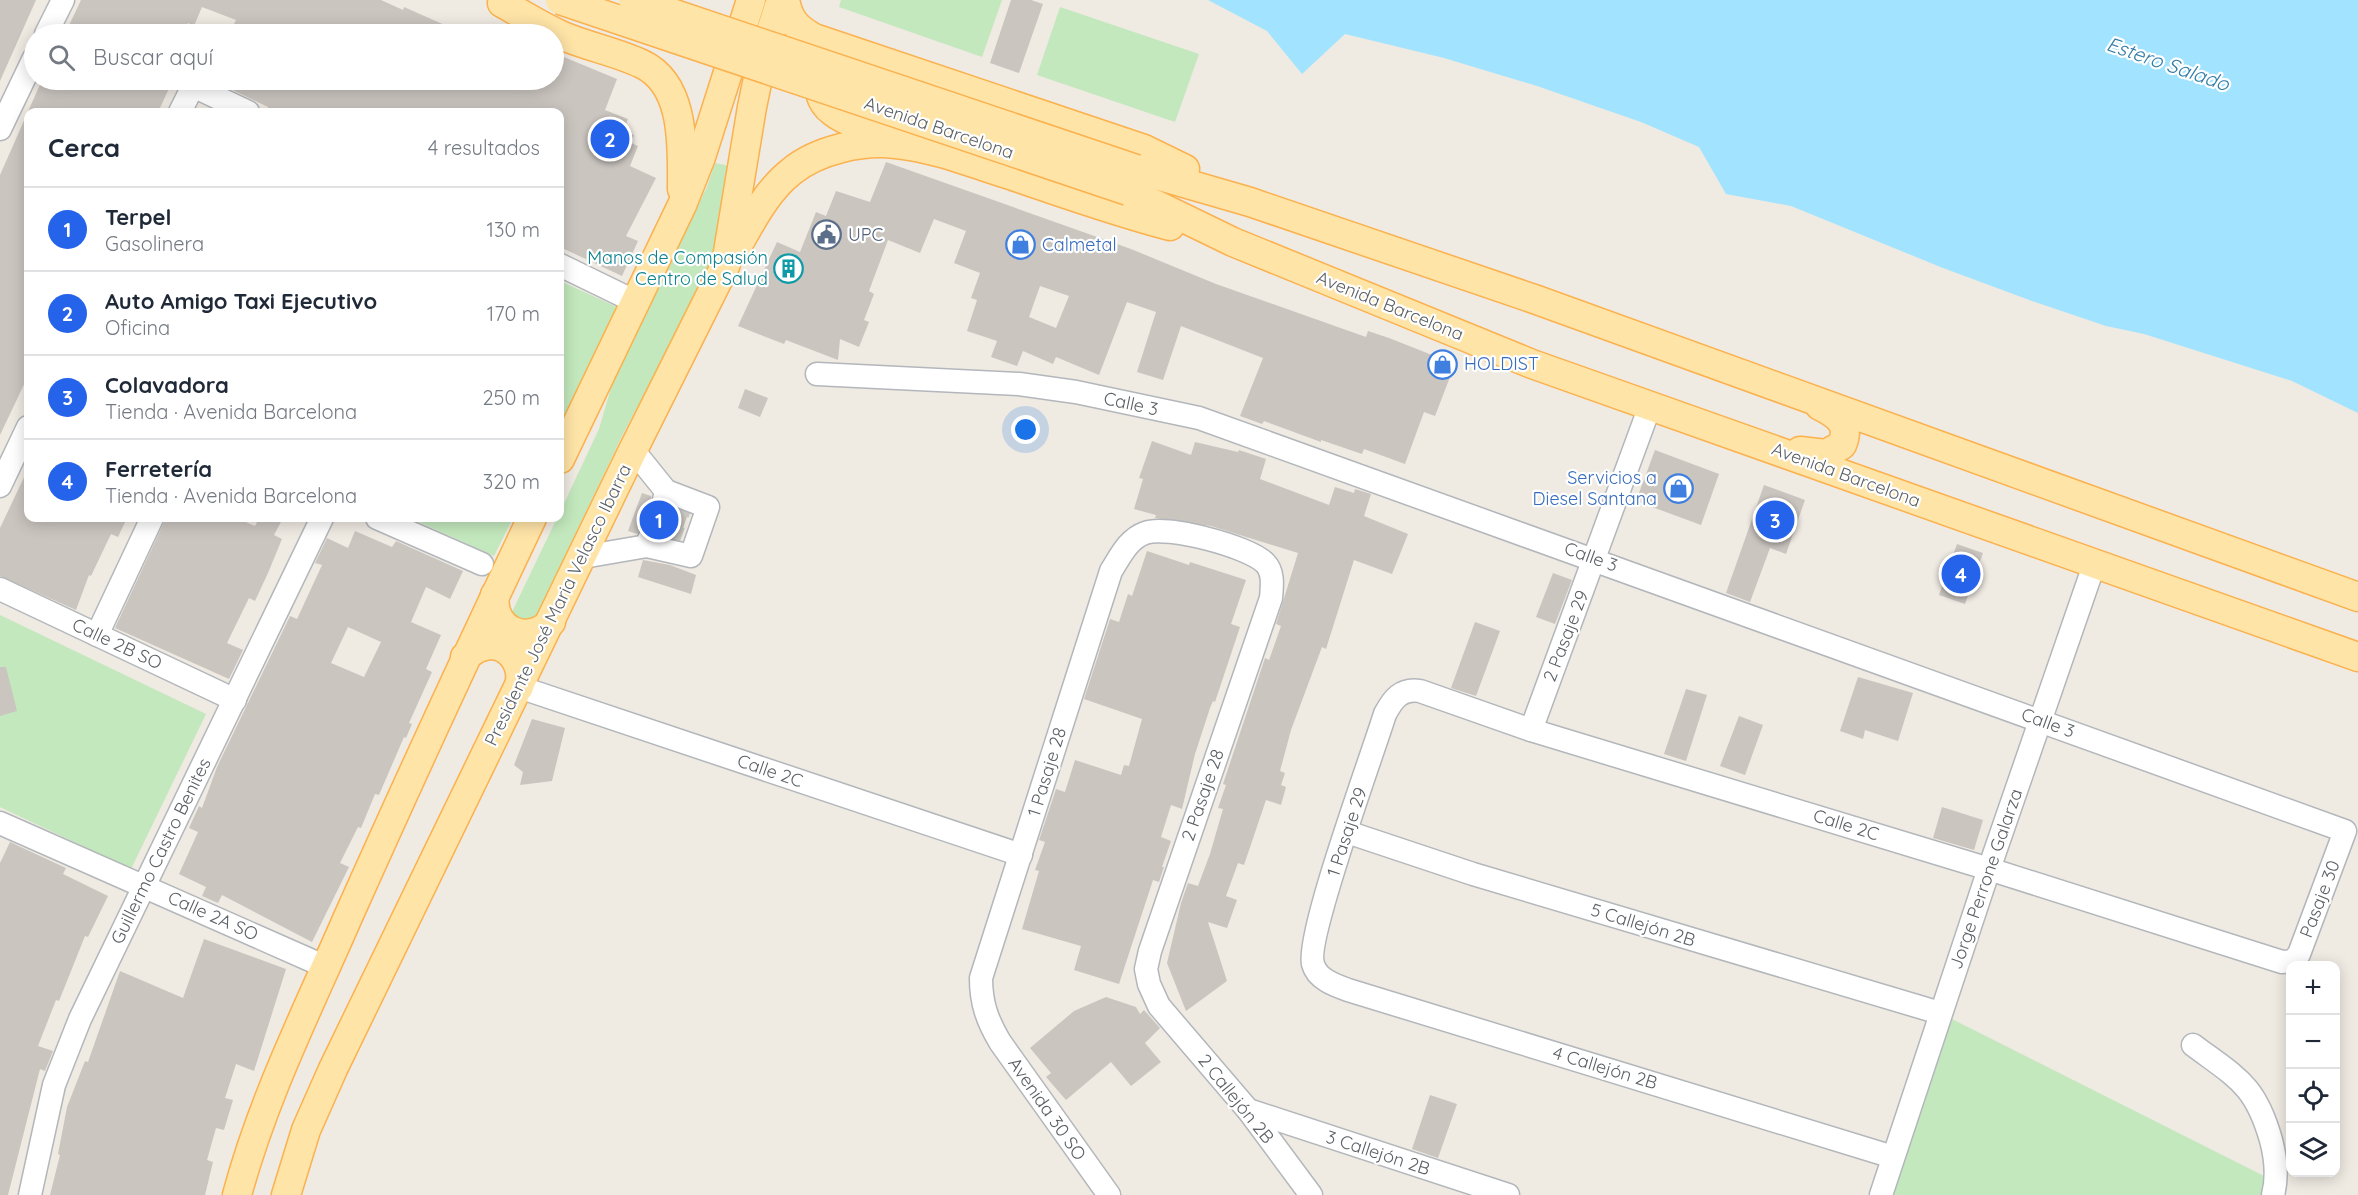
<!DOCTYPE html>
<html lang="es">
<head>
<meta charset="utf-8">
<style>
	:root { --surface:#fff; --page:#f6f6f7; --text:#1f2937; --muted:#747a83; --line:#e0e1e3; --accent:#2563eb }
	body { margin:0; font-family:Quicksand,sans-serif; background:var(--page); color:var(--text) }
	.controls { position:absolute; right:18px; bottom:18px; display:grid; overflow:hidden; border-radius:12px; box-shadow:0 3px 15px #0003 }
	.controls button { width:54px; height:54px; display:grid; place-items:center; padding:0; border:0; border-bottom:2px solid var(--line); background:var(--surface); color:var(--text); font:30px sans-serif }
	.you { position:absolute; left:1026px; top:430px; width:21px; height:21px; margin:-15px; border:4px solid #fff; border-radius:50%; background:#1a73e8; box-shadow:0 0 0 9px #1a73e833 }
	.badge { display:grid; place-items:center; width:39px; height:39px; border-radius:50%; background:var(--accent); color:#fff; font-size:20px; font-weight:700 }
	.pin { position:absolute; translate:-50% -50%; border:3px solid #fff; box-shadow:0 2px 6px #0006 }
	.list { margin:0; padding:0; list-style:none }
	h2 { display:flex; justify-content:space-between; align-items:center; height:78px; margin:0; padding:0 24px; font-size:26px }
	h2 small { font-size:20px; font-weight:400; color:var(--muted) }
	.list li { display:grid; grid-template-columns:39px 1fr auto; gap:18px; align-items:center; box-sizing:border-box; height:84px; padding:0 24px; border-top:2px solid var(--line) }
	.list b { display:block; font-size:22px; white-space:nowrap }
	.list p { margin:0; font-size:20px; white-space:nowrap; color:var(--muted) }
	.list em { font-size:20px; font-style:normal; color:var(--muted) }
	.icon { flex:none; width:33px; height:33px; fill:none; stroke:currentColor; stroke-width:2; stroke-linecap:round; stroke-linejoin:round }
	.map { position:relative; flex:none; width:2358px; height:1195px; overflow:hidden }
	.search { position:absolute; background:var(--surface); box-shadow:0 3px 15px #0003; left:24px; top:24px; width:540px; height:66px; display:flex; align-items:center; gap:15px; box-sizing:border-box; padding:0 21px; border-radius:33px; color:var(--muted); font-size:22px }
	.panel { position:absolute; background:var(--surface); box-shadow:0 3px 15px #0003; left:24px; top:108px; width:540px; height:414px; border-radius:12px }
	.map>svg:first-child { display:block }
	.green { fill:#c3e8bd }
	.water { fill:#a2e4ff }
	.building { fill:#cac5bf; fill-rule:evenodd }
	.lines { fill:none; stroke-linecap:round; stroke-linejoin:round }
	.minor-tunnel { stroke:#cac8c2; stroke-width:22; stroke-dasharray:22 11; stroke-linecap:butt }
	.minor-casing { stroke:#b3b7bb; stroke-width:25 }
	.major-casing { stroke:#fbb14e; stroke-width:31 }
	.minor { stroke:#fff; stroke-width:22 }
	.major { stroke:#ffe4a7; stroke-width:28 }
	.major-bridge-casing { stroke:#fbb14e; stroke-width:31; stroke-linecap:butt }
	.major-bridge { stroke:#ffe4a7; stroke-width:28 }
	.labels { text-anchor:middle; stroke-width:4.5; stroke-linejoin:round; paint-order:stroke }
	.street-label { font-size:18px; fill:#5b6064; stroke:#fff }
	.service-label { font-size:18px; fill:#4e5e75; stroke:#fff; text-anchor:start }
	.shop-label { font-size:18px; fill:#366cbe; stroke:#fff; text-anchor:start }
	.culture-label { font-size:18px; fill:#0d838f; stroke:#fff; text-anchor:end }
	.water-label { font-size:20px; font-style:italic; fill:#337ca6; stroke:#fff }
</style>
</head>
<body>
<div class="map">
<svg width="2358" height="1195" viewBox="0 0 2358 1195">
	<rect width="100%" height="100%" fill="#efeae2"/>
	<!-- green -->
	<g class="green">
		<polygon points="841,0 1002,0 982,57 839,7"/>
		<polygon points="1060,7 1199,54 1175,122 1037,75"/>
		<polygon points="715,163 735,167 718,247 707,275 622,436 533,624 512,618 513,610 557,518 560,518 560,512 599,429 616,371 707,187"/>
		<polygon points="560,281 617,307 560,424"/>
		<polygon points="410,518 513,518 494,556"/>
		<polygon points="0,615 206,714 131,869 0,807"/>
		<polygon points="1940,1013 2276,1182 2270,1195 1879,1195"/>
	</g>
	<!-- water -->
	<polygon class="water" points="1208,0 2358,0 2358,413 2292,381 2144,334 2106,326 2032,301 1943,268 1791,206 1726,194 1699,147 1641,122 1537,86 1444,58 1345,34 1302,74 1267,31"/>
	<!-- building -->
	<g class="building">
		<polygon points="0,0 36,0 0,81"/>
		<polygon points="81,0 381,0 403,10 404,7 465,34 229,34 236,20 202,7 194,26 188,23 182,34 65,34"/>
		<polygon points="1011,0 1031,0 1043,4 1019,73 990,63"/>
		<polygon points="559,55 617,79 605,110 628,119 623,131 634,135 631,143 638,146 630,166 656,178 626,236 638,241 622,276 560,247 560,112 266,112 268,107 212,80 554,80 554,68"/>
		<polygon points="42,80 173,80 158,112 28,112 28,376 0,435 0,175"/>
		<path d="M886 162 1131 249 1216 284 1366 337 1368 331 1389 338 1455 364 1435 416 1424 412 1405 464 1364 449 1362 454 1321 440V442L1264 421 1262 424 1240 416 1263 358 1181 326 1163 380 1137 372 1156 312 1127 302 1099 375 1056 357 1053 364 1023 351 1017 366 991 357 997 341 967 331 977 300 971 298 980 273 954 263 966 231 934 219 920 253 888 240 869 291 874 294 864 320 869 322 859 347 840 339 838 360 786 340 784 344 738 326 777 242 800 252 816 212 826 216 836 191 870 202ZM1040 286 1069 296 1056 328 1029 317Z"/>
		<polygon points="745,389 768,398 760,417 738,408"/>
		<polygon points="1152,441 1191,455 1195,442 1238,452 1239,450 1266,459 1260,479 1329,505 1335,487 1354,493 1355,489 1371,494 1364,516 1408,534 1392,574 1354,560 1326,649 1322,647 1291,730 1280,771 1285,773 1281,785 1286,787 1281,805 1266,800 1244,865 1238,863 1226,896 1237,900 1227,928 1208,922 1227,981 1186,1011 1167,963 1181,903 1188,883 1198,886 1210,854 1223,809 1218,808 1226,785 1223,784 1265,658 1269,660 1281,626 1276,624 1298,553 1211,526 1155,518 1156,515 1134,509 1143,479 1139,478"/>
		<polygon points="1655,450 1719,474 1701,525 1636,501"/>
		<polygon points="28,469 28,518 127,518 118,537 111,534 91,576 89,575 76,610 0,576 0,528"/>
		<polygon points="1764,485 1805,500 1786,554 1770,548 1750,602 1726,593"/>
		<polygon points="642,493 651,496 651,505 661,513 667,513 674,509 688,514 679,539 662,536 652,526 645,526 637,534 628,531"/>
		<polygon points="166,518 236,518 255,526 259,518 283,518 274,535 282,539 268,573 255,601 249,598 227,643 243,650 229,679 115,628"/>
		<path d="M355 531 392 547 396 541 463 571 450 599 426 587 411 622 441 635 426 669 432 672 409 723 412 724 406 738 404 737 379 795 375 794 361 828 358 827 340 863 349 867 312 942 222 895 218 903 202 896 206 887 179 874 198 832 189 828 199 806 202 808 217 767 290 616 297 619 322 565 315 563 327 538 348 548ZM348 627 381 642 364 677 331 663Z"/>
		<polygon points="1957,544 1983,553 1965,604 1939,595"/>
		<polygon points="1147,551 1189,565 1190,562 1246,580 1231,624 1240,627 1215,702 1213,701 1210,708 1195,754 1182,809 1171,805 1161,837 1171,841 1162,867 1164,867 1159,882 1153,880 1119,984 1074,970 1081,946 1022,929 1039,871 1035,870 1045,842 1039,840 1056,789 1065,792 1075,760 1121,775 1124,765 1129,766 1142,719 1084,699 1110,619 1119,622 1128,594 1132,596"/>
		<polygon points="643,560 670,565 696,575 691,594 638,577"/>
		<polygon points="1553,573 1572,580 1555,624 1536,617"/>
		<polygon points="1475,622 1500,631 1476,696 1451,688"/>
		<polygon points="0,667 6,667 17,711 0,716"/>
		<polygon points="1858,677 1913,693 1898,741 1865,730 1863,739 1840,731"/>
		<polygon points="1686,689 1707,695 1686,761 1664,754"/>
		<polygon points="1739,716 1763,725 1745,775 1720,766"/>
		<polygon points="532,719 565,728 552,781 520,785 523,772 514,765"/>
		<polygon points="1942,807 1983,820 1974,850 1933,838"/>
		<polygon points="10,842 66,868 63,874 108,896 88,937 85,936 59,1001 56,1000 38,1046 53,1051 45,1071 40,1069 8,1195 0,1195 0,863"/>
		<polygon points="204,939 286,969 254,1071 236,1064 225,1098 233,1100 224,1130 216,1128 207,1160 213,1162 205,1195 50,1195 60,1155 58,1154 67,1107 85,1061 88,1062 120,971 183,998"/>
		<polygon points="1106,997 1136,1007 1140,1014 1144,1010 1160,1028 1145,1043 1161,1062 1131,1086 1111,1062 1066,1100 1046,1077 1051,1073 1030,1048 1074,1011"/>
		<polygon points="1430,1095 1457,1104 1438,1158 1412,1149"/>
	</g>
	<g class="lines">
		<!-- minor-tunnel -->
		<g class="minor-tunnel">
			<polyline points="649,539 664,500"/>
			<polyline points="667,545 681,506"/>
		</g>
		<defs>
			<g id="minor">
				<polyline points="46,34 63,0"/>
				<polyline points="193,86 248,112"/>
				<polyline points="180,112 196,80"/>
				<polyline points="0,129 34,58"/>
				<polyline points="560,265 636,302"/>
				<path d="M817 374 1019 384 1076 392 1199 418 2345 831 2299 954 2293 961 2282 962 1989 869 1531 730 1420 691C1401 688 1393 699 1385 714 1373 753 1305 938 1313 964 1317 979 1334 985 1348 990L1893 1157"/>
				<polyline points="633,450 666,491 664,500"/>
				<polyline points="0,486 28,427"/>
				<polyline points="377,518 482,564"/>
				<polyline points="647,546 691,556 708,507 666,491"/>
				<polyline points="583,557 647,546 649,539"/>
				<polyline points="0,589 235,700"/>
				<polyline points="97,635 152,518"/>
				<polyline points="519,687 1021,855"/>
				<polyline points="1531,730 1650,406"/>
				<polyline points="0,823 326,967"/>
				<polyline points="1347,832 1473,874 1940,1013"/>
				<path d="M2193 1045C2237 1078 2255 1084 2271 1140 2276 1159 2278 1176 2273 1195"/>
				<polyline points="1248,1110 1508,1195"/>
				<polyline points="30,1195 54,1085 80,1019 322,518"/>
				<path d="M1109 1195 1000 1042C987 1020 981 1003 981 978L1111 571C1120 557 1128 539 1145 533 1167 525 1248 546 1265 563 1274 572 1272 586 1271 598L1150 951 1146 969 1149 984 1159 1006 1248 1110 1311 1195"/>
				<polyline points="1881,1195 1989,869 2094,565"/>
			</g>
			<g id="major">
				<path d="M785 0C789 20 796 28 814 38L1144 149 1185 169"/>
				<path d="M502 3C522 14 542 27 563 36 589 47 617 52 642 64 686 85 682 148 682 189"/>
				<path d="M825 68C801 116 864 126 896 137"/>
				<polyline points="1136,169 1250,202 1537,300 2358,597"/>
				<polyline points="1128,191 1233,242 1532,364 2358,657"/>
				<path d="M734 252C750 224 766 191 792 171 818 150 862 140 896 144 935 148 972 163 1010 175 1063 193 1116 212 1170 226"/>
				<path d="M1800 451 1826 454 1842 445C1851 424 1838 415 1820 406"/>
				<polyline points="560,459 682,205 701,157 751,0"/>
				<path d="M495 595C490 629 527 647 551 622"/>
				<path d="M465 657C469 654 474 649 481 647 507 638 525 664 519 687"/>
				<path d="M237 1195C263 1098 308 1009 348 917 408 783 469 650 532 518"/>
				<polyline points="286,1195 306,1130 333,1069 633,450 726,264 752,107 762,59 781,0"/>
			</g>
		</defs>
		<!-- minor casing -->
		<use href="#minor" class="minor-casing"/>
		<!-- major casing -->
		<use href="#major" class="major-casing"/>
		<!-- minor -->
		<use href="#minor" class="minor"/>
		<!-- major -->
		<use href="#major" class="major"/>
		<defs>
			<g id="major-bridge">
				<polyline points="560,0 1128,191"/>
				<polyline points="633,0 1136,169"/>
			</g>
		</defs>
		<!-- major-bridge casing -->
		<use href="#major-bridge" class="major-bridge-casing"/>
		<!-- major-bridge -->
		<use href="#major-bridge" class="major-bridge"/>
	</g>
	<!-- icons -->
	<defs>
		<symbol id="civic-ring" viewBox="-11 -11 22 22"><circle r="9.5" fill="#fff" stroke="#5c6f8a" stroke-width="1.5"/><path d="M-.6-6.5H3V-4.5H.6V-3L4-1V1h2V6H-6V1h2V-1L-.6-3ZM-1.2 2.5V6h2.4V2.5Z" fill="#5c6f8a"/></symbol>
		<symbol id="shop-ring" viewBox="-11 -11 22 22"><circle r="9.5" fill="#fff" stroke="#3f7fe0" stroke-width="1.5"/><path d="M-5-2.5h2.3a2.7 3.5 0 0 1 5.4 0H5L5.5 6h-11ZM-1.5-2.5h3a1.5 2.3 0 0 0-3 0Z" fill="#3f7fe0"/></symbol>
		<symbol id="building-ring" viewBox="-11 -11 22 22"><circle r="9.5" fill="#fff" stroke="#0f9aa8" stroke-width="1.5"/><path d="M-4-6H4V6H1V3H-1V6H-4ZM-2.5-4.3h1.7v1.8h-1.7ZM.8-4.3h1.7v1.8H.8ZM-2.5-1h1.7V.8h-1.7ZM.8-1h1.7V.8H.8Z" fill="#0f9aa8"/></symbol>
	</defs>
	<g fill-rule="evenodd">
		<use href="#civic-ring" x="810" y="218" width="33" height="33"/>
		<use href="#shop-ring" x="1004" y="228" width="33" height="33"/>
		<use href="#building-ring" x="772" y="252" width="33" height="33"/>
		<use href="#shop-ring" x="1426" y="348" width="33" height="33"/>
		<use href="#shop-ring" x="1662" y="472" width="33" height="33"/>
	</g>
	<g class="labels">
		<!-- street labels -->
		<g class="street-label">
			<text transform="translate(939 128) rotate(19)" y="6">Avenida Barcelona</text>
			<text transform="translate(1390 306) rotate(22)" y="6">Avenida Barcelona</text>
			<text transform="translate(1131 404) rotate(12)" y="6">Calle 3</text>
			<text transform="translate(1846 475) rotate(20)" y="6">Avenida Barcelona</text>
			<text transform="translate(1591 557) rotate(20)" y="6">Calle 3</text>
			<text transform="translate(558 605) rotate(-64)" y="6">Presidente José Maria Velasco Ibarra</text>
			<text transform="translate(1566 636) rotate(-69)" y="6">2 Pasaje 29</text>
			<text transform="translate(117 644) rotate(25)" y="6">Calle 2B SO</text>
			<text transform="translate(2048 723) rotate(20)" y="6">Calle 3</text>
			<text transform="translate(770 771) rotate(19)" y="6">Calle 2C</text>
			<text transform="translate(1047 772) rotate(-73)" y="6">1 Pasaje 28</text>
			<text transform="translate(1203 795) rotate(-71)" y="6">2 Pasaje 28</text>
			<text transform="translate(1846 825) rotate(17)" y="6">Calle 2C</text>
			<text transform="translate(1347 832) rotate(-72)" y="6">1 Pasaje 29</text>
			<text transform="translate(161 851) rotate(-64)" y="6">Guillermo Castro Benites</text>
			<text transform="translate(1986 879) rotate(-71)" y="6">Jorge Perrone Galarza</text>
			<text transform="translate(2320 899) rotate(-69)" y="6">Pasaje 30</text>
			<text transform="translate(213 916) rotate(24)" y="6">Calle 2A SO</text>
			<text transform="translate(1643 925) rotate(17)" y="6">5 Callejón 2B</text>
			<text transform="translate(1605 1068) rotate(17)" y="6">4 Callejón 2B</text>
			<text transform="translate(1236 1099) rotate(51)" y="6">2 Callejón 2B</text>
			<text transform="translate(1047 1109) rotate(55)" y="6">Avenida 30 SO</text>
			<text transform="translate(1378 1153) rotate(18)" y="6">3 Callejón 2B</text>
		</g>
		<!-- service labels -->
		<g class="service-label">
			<text x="848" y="241">UPC</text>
		</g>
		<!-- shop labels -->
		<g class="shop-label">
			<text x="1042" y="251">Calmetal</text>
			<text x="1464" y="370">HOLDIST</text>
			<text x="1657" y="484" text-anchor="end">Servicios a<tspan x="1657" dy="21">Diesel Santana</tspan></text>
		</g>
		<!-- culture labels -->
		<g class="culture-label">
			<text x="768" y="264">Manos de Compasión<tspan x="768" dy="21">Centro de Salud</tspan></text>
		</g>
		<!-- water labels -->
		<g class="water-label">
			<text transform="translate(2168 64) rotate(19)" y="7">Estero Salado</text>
		</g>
	</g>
</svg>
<div class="controls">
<button>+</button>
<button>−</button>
<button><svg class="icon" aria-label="locate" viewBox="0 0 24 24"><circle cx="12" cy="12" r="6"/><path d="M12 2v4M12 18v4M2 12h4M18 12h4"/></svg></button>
<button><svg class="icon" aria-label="layers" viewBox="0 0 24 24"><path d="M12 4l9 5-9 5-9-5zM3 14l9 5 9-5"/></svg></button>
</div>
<div class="you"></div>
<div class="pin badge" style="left:659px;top:520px">1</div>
<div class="pin badge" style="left:610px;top:139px">2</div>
<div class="pin badge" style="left:1775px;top:520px">3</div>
<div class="pin badge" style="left:1961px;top:574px">4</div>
<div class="search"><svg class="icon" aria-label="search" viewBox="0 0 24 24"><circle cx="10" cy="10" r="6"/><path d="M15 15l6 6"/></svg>Buscar aquí</div>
<section class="panel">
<h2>Cerca<small>4 resultados</small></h2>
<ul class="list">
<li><span class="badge">1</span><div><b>Terpel</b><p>Gasolinera</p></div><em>130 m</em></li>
<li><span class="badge">2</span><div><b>Auto Amigo Taxi Ejecutivo</b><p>Oficina</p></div><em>170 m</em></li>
<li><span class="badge">3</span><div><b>Colavadora</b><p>Tienda · Avenida Barcelona</p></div><em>250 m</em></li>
<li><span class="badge">4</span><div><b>Ferretería</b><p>Tienda · Avenida Barcelona</p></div><em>320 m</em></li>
</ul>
</section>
</div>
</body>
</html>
